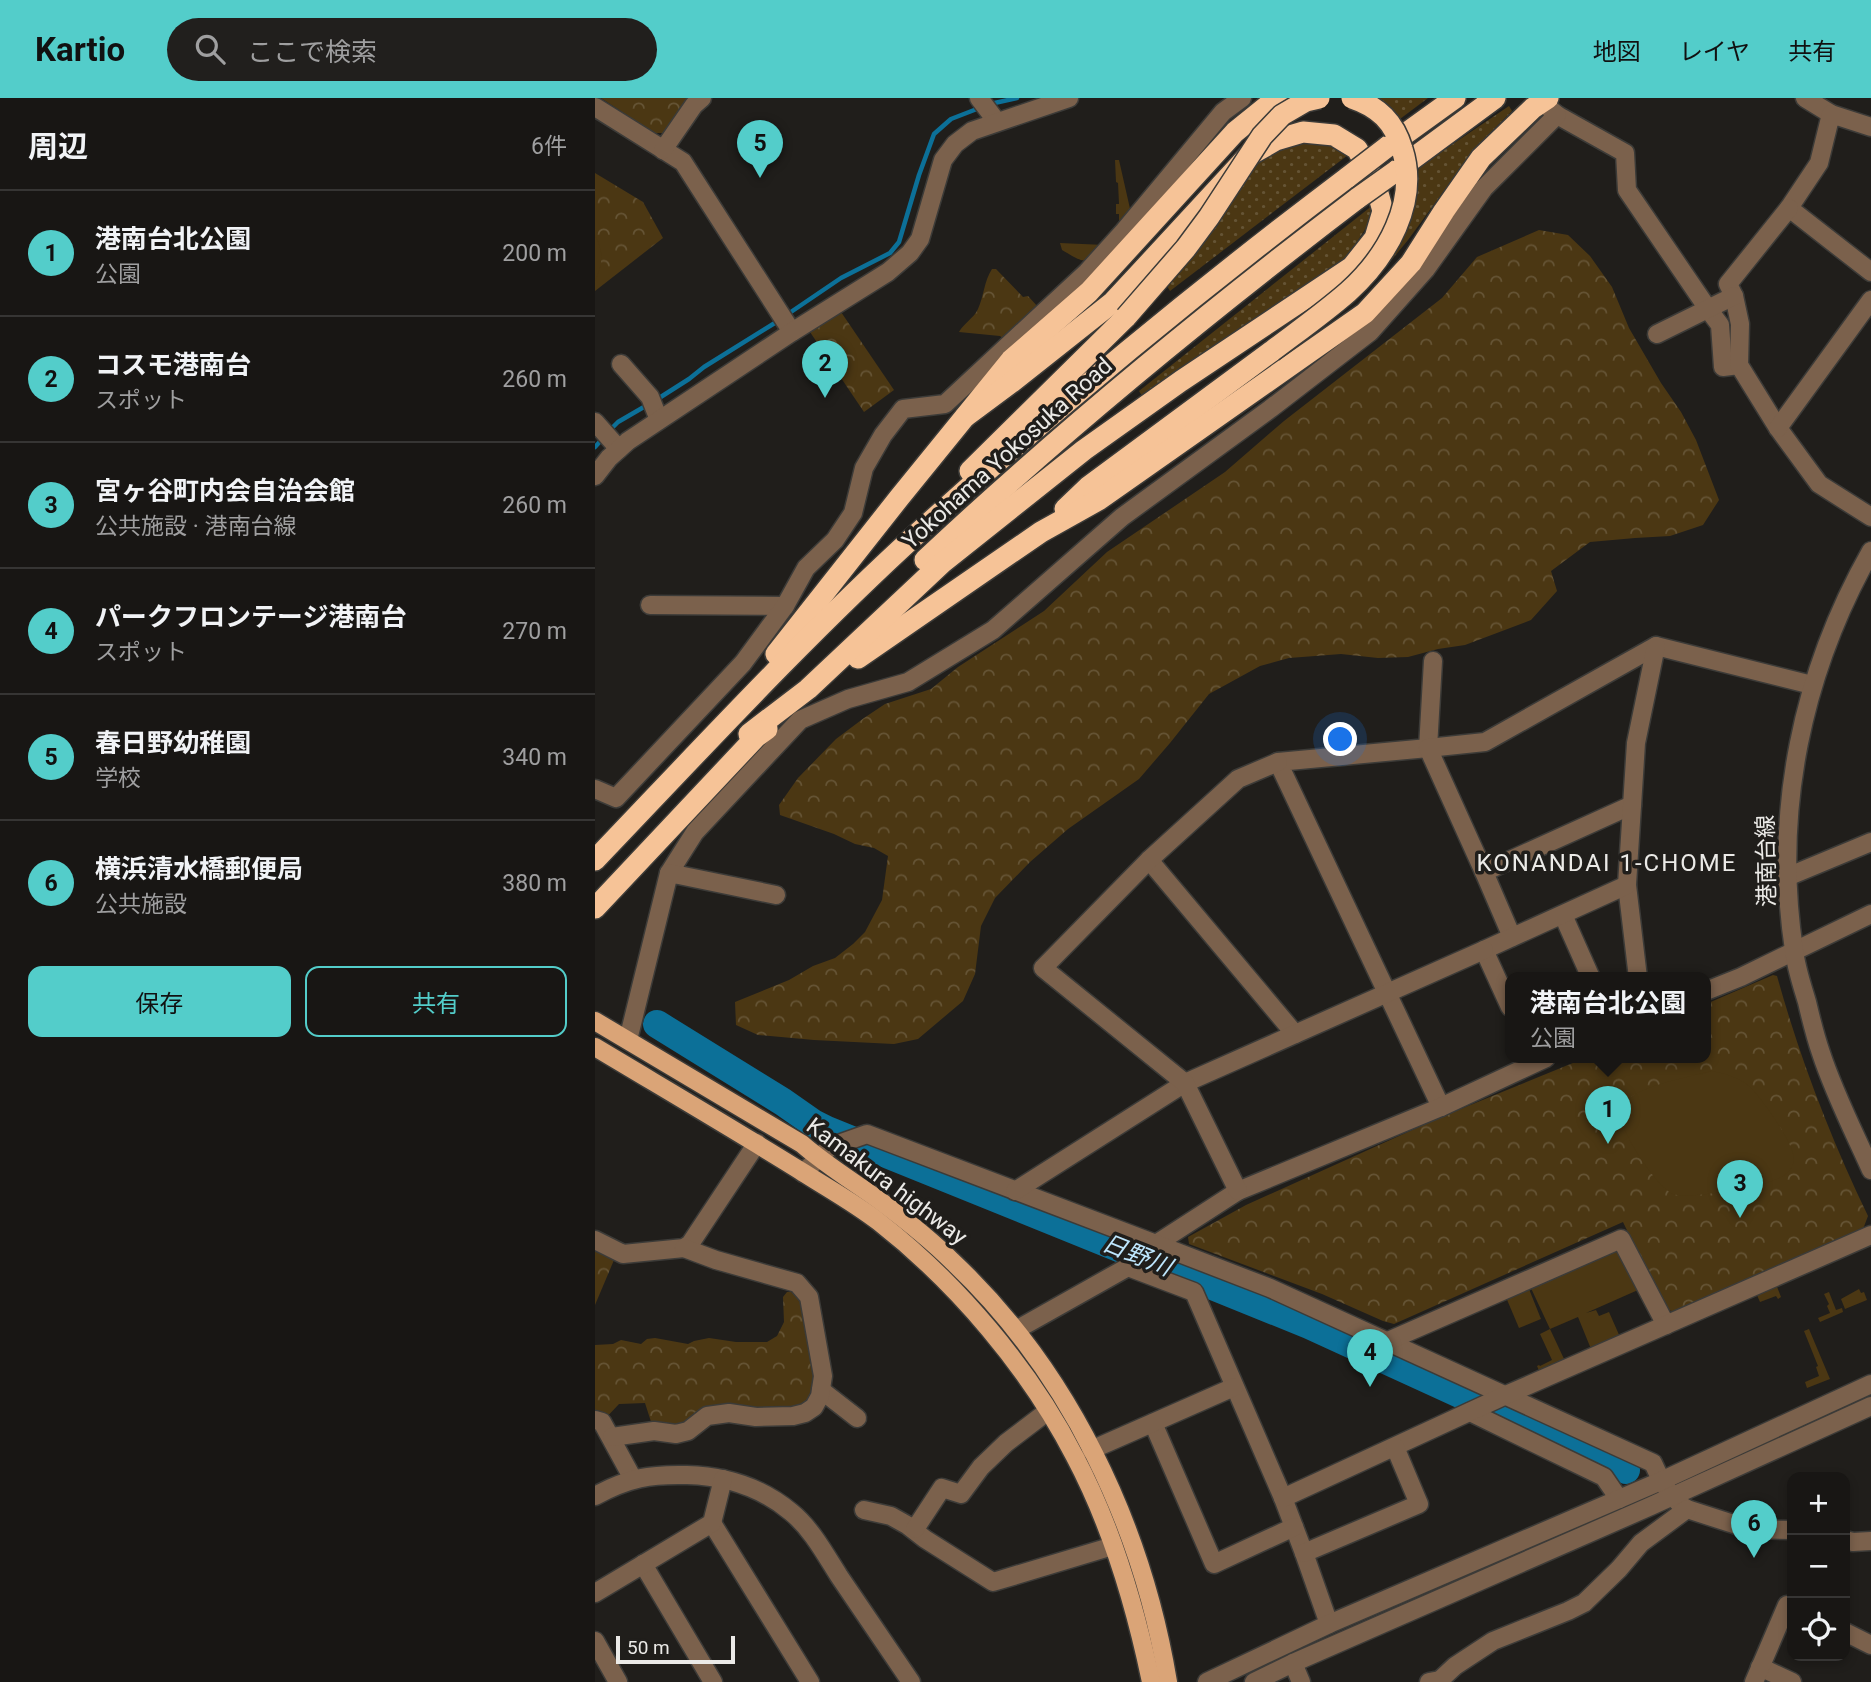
<!DOCTYPE html>
<html lang="ja">
<head>
<meta charset="utf-8">
<style>
	:root { --surface:#181614; --page:#211f1d; --text:#f1f3f6; --muted:#9f9fa0; --line:#363534; --accent:#53cdca }
	body { margin:0; font-family:Roboto,"Noto Sans JP",sans-serif; background:var(--page); color:var(--text) }
	.controls { position:absolute; right:21px; bottom:21px; display:grid; overflow:hidden; border-radius:14px; box-shadow:0 4px 10px #0003 }
	.controls button { width:63px; height:63px; display:grid; place-items:center; padding:0; border:0; border-bottom:2px solid var(--line); background:var(--surface); color:var(--text); font:35px sans-serif }
	.scale { position:absolute; left:21px; bottom:18px; width:119px; box-sizing:border-box; padding-left:7px; border:4px solid #ebeae7; border-top:0; font-size:19px; line-height:24px; white-space:nowrap; color:#ebeae7; -webkit-text-stroke:5px #201e1b; paint-order:stroke }
	.you { position:absolute; left:746px; top:642px; width:24px; height:24px; margin:-18px; border:5px solid #fff; border-radius:50%; background:#1a73e8; box-shadow:0 0 0 10px #1a73e833 }
	.badge { display:grid; place-items:center; width:46px; height:46px; border-radius:50%; background:var(--accent); color:#111; font-size:23px; font-weight:700 }
	.pin { position:absolute; translate:-50% -58px; filter:drop-shadow(0 2px 4px #0008) }
	.pin::after { content:''; position:absolute; top:37px; width:24px; height:21px; background:inherit; clip-path:polygon(0 0,100% 0,50% 100%) }
	.popup { position:absolute; left:910px; top:874px; width:206px; height:91px; box-sizing:border-box; display:grid; place-content:center; border-radius:14px; background:var(--surface); filter:drop-shadow(0 2px 5px #0005); font-size:23px; white-space:nowrap; color:var(--muted) }
	.popup b { font-size:26px; color:var(--text) }
	.popup::after { content:''; position:absolute; left:50%; top:100%; margin-left:-14px; border:14px solid transparent; border-top-color:var(--surface) }
	.list { margin:0; padding:0; list-style:none }
	h2 { display:flex; justify-content:space-between; align-items:center; height:91px; margin:0; padding:0 28px; font-size:30px }
	h2 small { font-size:23px; font-weight:400; color:var(--muted) }
	.list li { display:grid; grid-template-columns:46px 1fr auto; gap:21px; align-items:center; box-sizing:border-box; height:126px; padding:0 28px; border-top:2px solid var(--line) }
	.list b { display:block; font-size:26px; white-space:nowrap }
	.list p { margin:0; font-size:23px; white-space:nowrap; color:var(--muted) }
	.list em { font-size:23px; font-style:normal; color:var(--muted) }
	.actions { display:flex; gap:14px; padding:21px 28px }
	.actions a { flex:1; padding:16px 0; border:2px solid var(--accent); border-radius:14px; text-align:center; font-size:24px; color:var(--accent) }
	.actions .main { background:var(--accent); color:#111 }
	.icon { flex:none; width:38px; height:38px; fill:none; stroke:currentColor; stroke-width:2; stroke-linecap:round; stroke-linejoin:round }
	.map { position:relative; flex:none; width:1276px; height:1584px; overflow:hidden }
	header { display:flex; align-items:center; gap:42px; box-sizing:border-box; height:98px; padding:0 35px; background:var(--accent); color:#111 }
	header strong { font-size:33px }
	nav { display:flex; gap:38px; margin-inline-start:auto; font-size:24px }
	.search { width:490px; height:63px; background:var(--page); display:flex; align-items:center; gap:18px; box-sizing:border-box; padding:0 24px; border-radius:38px; color:var(--muted); font-size:26px }
	main { display:flex }
	aside { flex:1; background:var(--surface) }
	.map>svg:first-child { display:block }
	.grass { fill:url(#grass-dots) }
	.forest { fill:url(#forest-crowns) }
	.garden { fill:#4b3713 }
	.lines { fill:none; stroke-linecap:round; stroke-linejoin:round }
	.stream { stroke:#0c7098; stroke-width:4.5 }
	.river { stroke:#0c7098; stroke-width:28 }
	.minor-casing { stroke:#3c3b38; stroke-width:21 }
	.tertiary-casing { stroke:#3c3b38; stroke-width:21 }
	.primary-casing { stroke:#3c3b38; stroke-width:21 }
	.motorway-casing { stroke:#3c3b38; stroke-width:24 }
	.minor { stroke:#7b614c; stroke-width:18 }
	.tertiary { stroke:#7b614c; stroke-width:18 }
	.primary { stroke:#daa477; stroke-width:18 }
	.motorway { stroke:#f6c397; stroke-width:21 }
	.motorway-bridge-casing { stroke:#3c3b38; stroke-width:24; stroke-linecap:butt }
	.motorway-bridge { stroke:#f6c397; stroke-width:21 }
	.labels { text-anchor:middle; stroke-width:7; stroke-linejoin:round; paint-order:stroke }
	.street-label { font-size:23px; fill:#ebeae7; stroke:#201e1b }
	.neighbourhood-label { font-size:24px; letter-spacing:2px; fill:#ebeae7; stroke:#201e1b }
	.water-label { font-size:24px; font-style:italic; fill:#bee7fe; stroke:#201e1b }
</style>
</head>
<body>
<header>
<strong>Kartio</strong>
<div class="search"><svg class="icon" aria-label="search" viewBox="0 0 24 24"><circle cx="10" cy="10" r="6"/><path d="M15 15l6 6"/></svg>ここで検索</div>
<nav><a>地図</a><a>レイヤ</a><a>共有</a></nav>
</header>
<main>
<aside>
<h2>周辺<small>6件</small></h2>
<ul class="list">
<li><span class="badge">1</span><div><b>港南台北公園</b><p>公園</p></div><em>200 m</em></li>
<li><span class="badge">2</span><div><b>コスモ港南台</b><p>スポット</p></div><em>260 m</em></li>
<li><span class="badge">3</span><div><b>宮ヶ谷町内会自治会館</b><p>公共施設 · 港南台線</p></div><em>260 m</em></li>
<li><span class="badge">4</span><div><b>パークフロンテージ港南台</b><p>スポット</p></div><em>270 m</em></li>
<li><span class="badge">5</span><div><b>春日野幼稚園</b><p>学校</p></div><em>340 m</em></li>
<li><span class="badge">6</span><div><b>横浜清水橋郵便局</b><p>公共施設</p></div><em>380 m</em></li>
</ul>
<div class="actions"><a class="main">保存</a><a>共有</a></div>
</aside>
<div class="map">
<svg width="1276" height="1584" viewBox="0 0 1276 1584">
	<defs>
		<pattern id="grass-dots" width="8" height="8" patternUnits="userSpaceOnUse" patternTransform="scale(1.75)"><rect width="8" height="8" fill="#4b3713"/><path d="M2 2h.1M6 6h.1" fill="none" stroke="#655435" stroke-width="1.8" stroke-linecap="round"/></pattern>
		<pattern id="forest-crowns" width="20" height="18" patternUnits="userSpaceOnUse" patternTransform="scale(1.75)"><rect width="20" height="18" fill="#4b3713"/><path d="M2 6a3 3 0 1 1 6 0M12 15a3 3 0 1 1 6 0" fill="none" stroke="#655435"/></pattern>
	</defs>
	<rect width="100%" height="100%" fill="#201e1b"/>
	<!-- grass -->
	<g class="grass">
		<polygon points="781,0 833,0 805,21"/>
		<polygon points="914,8 917,13 881,49 813,142 772,192 685,260 768,188 814,118 824,69"/>
		<polygon points="718,43 743,48 753,57 575,193 561,170 584,143 666,61 689,45"/>
		<polygon points="778,107 778,119 751,161 547,298 544,293"/>
	</g>
	<!-- forest -->
	<g class="forest">
		<polygon points="6,0 93,0 97,5 70,35 59,35"/>
		<polygon points="0,75 48,104 68,140 0,193"/>
		<polygon points="944,132 973,137 995,158 1017,189 1034,230 1066,285 1086,314 1101,342 1124,402 1108,427 1075,438 1040,440 995,444 956,473 962,493 936,522 870,547 843,551 813,559 783,560 746,556 694,560 665,568 614,596 575,645 544,681 473,731 435,764 400,800 386,828 380,876 368,903 323,941 299,946 219,942 163,937 141,927 140,904 194,882 218,868 240,860 258,846 270,834 287,802 293,758 279,750 260,746 239,736 185,717 184,707 203,680 241,641 269,620 290,606 336,591 363,569 449,513 512,454 630,374 689,323 847,200 882,159"/>
		<path d="M397 171H401L428 199 433 198 443 209 410 242 405 238 364 234C369 225 379 220 383 211 389 198 389 183 397 171Z"/>
		<polygon points="246,214 299,292 269,314 215,234"/>
		<path d="M1178 877 1182 878C1205 961 1236 1041 1273 1118L1268 1131 1080 1214 1070 1211 1028 1124 799 1226 788 1223 727 1196 594 1146 593 1139 651 1107 846 1019 990 960H1111V906Z"/>
		<polygon points="0,1153 19,1162 0,1207"/>
		<polygon points="192,1194 196,1194 210,1202 221,1239 219,1309 134,1315 93,1333 59,1333 50,1305 24,1306 7,1324 0,1322 0,1247 18,1246 26,1242 46,1246 52,1241 60,1240 93,1246 99,1243 114,1240 141,1244 172,1244 182,1238 189,1224 188,1199"/>
	</g>
	<!-- garden -->
	<g class="garden">
		<polygon points="520,62 524,62 536,115 531,115 524,123 524,116 521,116 521,106 524,106 523,85 521,84"/>
		<path d="M0 137C9 156 8 164 0 183Z"/>
		<path d="M465 145 510 147C489 167 491 166 467 152Z"/>
		<path d="M1117 973C1131 976 1144 979 1155 989 1167 1000 1199 1046 1199 1061 1198 1070 1194 1074 1188 1078 1174 1088 1094 1102 1078 1096 1062 1089 1030 1040 1027 1023 1026 1018 1028 1008 1032 1003 1043 988 1098 978 1117 973Z"/>
		<polygon points="1019,1150 1026,1154 1043,1192 991,1215 1001,1212 1004,1218 1014,1214 1025,1239 996,1251 983,1219 955,1231 970,1263 945,1275 942,1268 944,1267 945,1268 957,1262 945,1236 955,1231 935,1188"/>
		<polygon points="1181,1186 1186,1199 1183,1201 1181,1198 1165,1204 1161,1195"/>
		<polygon points="934,1191 946,1221 924,1230 910,1197"/>
		<polygon points="1264,1191 1266,1195 1269,1194 1272,1202 1250,1211 1246,1201"/>
		<polygon points="1234,1194 1241,1212 1247,1210 1248,1214 1225,1224 1223,1220 1235,1215 1232,1208 1234,1206 1229,1196"/>
		<polygon points="1214,1231 1235,1281 1212,1290 1210,1284 1224,1278 1221,1269 1223,1268 1209,1233"/>
	</g>
	<g class="lines">
		<!-- stream -->
		<g class="stream">
			<polyline points="395,6 422,0"/>
			<polyline points="190,218 246,180 295,155 304,144 324,77 339,36 356,21 387,9"/>
			<polyline points="61,302 94,281 109,269 183,223"/>
			<polyline points="15,332 23,324 54,306"/>
			<polyline points="0,349 9,339"/>
		</g>
		<!-- river -->
		<polyline class="river" points="62,926 188,1004 218,1025 232,1032 714,1227 1031,1372"/>
		<defs>
			<g id="minor">
				<polyline points="384,0 402,24"/>
				<polyline points="1210,0 1236,16"/>
				<polyline points="0,9 88,64 197,234"/>
				<polyline points="962,17 1030,55 1032,92 1113,211 1125,227 1128,269 1144,267"/>
				<polyline points="1276,29 1236,16 1224,65 1194,110 1276,174"/>
				<polyline points="68,52 99,7 107,0"/>
				<polyline points="1194,110 1133,186 1139,198 1145,226 1144,267 1183,330 1224,386 1276,419"/>
				<polyline points="1062,236 1139,198"/>
				<polyline points="26,266 55,299 64,322"/>
				<polyline points="0,324 24,351"/>
				<polyline points="1183,330 1276,202"/>
				<polyline points="0,378 14,360 33,343 197,234 293,174 315,155 325,141 348,62 360,46 377,33 474,0"/>
				<polyline points="55,507 190,508"/>
				<polyline points="838,563 833,650 683,664 846,1009"/>
				<polyline points="0,691 21,700 148,565 190,508 211,470 240,442 258,415 269,370 288,337 308,311 350,306 492,174 529,133 628,14 647,0"/>
				<polyline points="554,762 700,936"/>
				<polyline points="889,774 833,650 890,644 1061,548 1217,587"/>
				<polyline points="74,775 100,734 205,622 253,601 313,584 398,532 527,419 675,311 775,234 831,171 889,90 962,17 956,12"/>
				<polyline points="1192,779 1276,744"/>
				<polyline points="968,817 996,880"/>
				<polyline points="917,839 889,774 1037,707"/>
				<polyline points="1043,880 1032,787 1041,645 1061,548"/>
				<polyline points="1111,893 1146,879 1276,816"/>
				<polyline points="915,909 889,852 1032,787"/>
				<polyline points="33,942 74,775 181,797"/>
				<polyline points="208,1075 235,1049 272,1036 561,1146 643,1093 846,1009 951,960"/>
				<polyline points="420,1093 590,985 889,852"/>
				<polyline points="643,1093 590,985 448,870 554,762 643,681 683,664"/>
				<polyline points="0,1142 28,1156 89,1150 95,1146 162,1045"/>
				<polyline points="533,1169 599,1194 688,1400 709,1455 734,1526"/>
				<path d="M421 1232 533 1169 561 1146 675 1190 1058 1365C1065 1381 1077 1402 1092 1411L1154 1431 1197 1432"/>
				<polyline points="793,1243 1026,1141 1071,1227"/>
				<polyline points="226,1292 262,1320"/>
				<polyline points="875,1314 1009,1379 1024,1401"/>
				<polyline points="0,1322 7,1324 38,1381"/>
				<polyline points="558,1325 619,1466 699,1429"/>
				<polyline points="17,1339 59,1333 81,1336 93,1333 112,1318 134,1315 161,1319 198,1318 210,1315 219,1309 225,1298 228,1278 214,1199 202,1185 121,1162 89,1150"/>
				<polyline points="496,1352 639,1289"/>
				<path d="M0 1398C33 1380 55 1376 92 1377 130 1378 166 1389 196 1414 216 1430 230 1456 244 1478 268 1513 292 1549 316 1584"/>
				<polyline points="688,1400 911,1297 1276,1137"/>
				<polyline points="269,1412 296,1418 312,1427 330,1441 398,1484 518,1448"/>
				<polyline points="117,1425 215,1584"/>
				<polyline points="320,1431 347,1390 366,1396 386,1369 411,1345 453,1313"/>
				<polyline points="1250,1442 1258,1444 1276,1443"/>
				<polyline points="709,1455 824,1406 800,1349"/>
				<polyline points="48,1466 118,1584"/>
				<polyline points="0,1495 117,1425 128,1381"/>
				<polyline points="1250,1534 1276,1547"/>
				<polyline points="0,1543 23,1584"/>
				<polyline points="698,1565 706,1584"/>
				<polyline points="1165,1569 1197,1584"/>
				<polyline points="834,1584 845,1582 860,1568 898,1543 973,1513 989,1505 1024,1471 1046,1445 1092,1411"/>
				<polyline points="1159,1584 1192,1507 1197,1509"/>
			</g>
			<g id="tertiary">
				<path d="M1276 453C1207 575 1178 713 1199 852 1201 870 1207 887 1212 904 1216 921 1220 938 1226 955 1239 995 1259 1034 1276 1072"/>
				<polyline points="612,1584 734,1526 1066,1383 1276,1286"/>
				<polyline points="659,1584 698,1565 1056,1408 1276,1308"/>
			</g>
			<g id="primary">
				<path d="M0 923 207 1046C232 1068 261 1085 288 1105 312 1123 336 1142 357 1163 474 1273 547 1427 573 1584"/>
				<path d="M0 949C70 991 140 1032 209 1075 234 1091 261 1106 284 1124 362 1185 435 1271 480 1359 517 1429 540 1507 556 1584"/>
			</g>
			<g id="motorway">
				<polyline points="792,49 860,0"/>
				<polyline points="801,73 900,0"/>
				<polyline points="375,373 531,219"/>
				<polyline points="470,411 493,389 677,253"/>
				<path d="M330 462C467 333 613 214 763 100"/>
				<polyline points="181,556 304,400 416,262 494,194 640,34 682,0"/>
				<polyline points="263,560 446,434 505,401 770,215 816,165 849,113 886,60 938,10 953,0"/>
				<polyline points="154,636 213,591 347,465 489,352 586,283 757,169 780,140 788,113 779,81 762,51 739,37 708,34 681,42 653,58 518,204 417,284 371,318"/>
				<path d="M0 762C106 651 211 537 324 434 461 309 605 191 753 79"/>
				<polyline points="0,810 161,639 172,631"/>
			</g>
		</defs>
		<!-- minor casing -->
		<use href="#minor" class="minor-casing"/>
		<!-- tertiary casing -->
		<use href="#tertiary" class="tertiary-casing"/>
		<!-- primary casing -->
		<use href="#primary" class="primary-casing"/>
		<!-- motorway casing -->
		<use href="#motorway" class="motorway-casing"/>
		<!-- minor -->
		<use href="#minor" class="minor"/>
		<!-- tertiary -->
		<use href="#tertiary" class="tertiary"/>
		<!-- primary -->
		<use href="#primary" class="primary"/>
		<!-- motorway -->
		<use href="#motorway" class="motorway"/>
		<defs>
			<g id="motorway-bridge">
				<polyline points="753,79 792,49"/>
				<polyline points="763,100 801,73"/>
				<polyline points="531,219 591,150 614,119 667,38 687,17 711,3 724,0"/>
				<path d="M677 253C702 234 729 215 753 194 792 159 824 104 807 51 799 24 784 9 757 0"/>
			</g>
		</defs>
		<!-- motorway-bridge casing -->
		<use href="#motorway-bridge" class="motorway-bridge-casing"/>
		<!-- motorway-bridge -->
		<use href="#motorway-bridge" class="motorway-bridge"/>
	</g>
	<g class="labels">
		<!-- street labels -->
		<g class="street-label">
			<text transform="translate(412 355) rotate(-42)" y="8">Yokohama Yokosuka Road</text>
			<text transform="translate(1171 763) rotate(-91)" y="8">港南台線</text>
			<text transform="translate(292 1083) rotate(37)" y="8">Kamakura highway</text>
		</g>
		<!-- neighbourhood labels -->
		<g class="neighbourhood-label">
			<text x="1012" y="773">KONANDAI 1-CHOME</text>
		</g>
		<!-- water labels -->
		<g class="water-label">
			<text transform="translate(542 1157) rotate(22)" y="8">日野川</text>
		</g>
	</g>
</svg>
<div class="controls">
<button>+</button>
<button>−</button>
<button><svg class="icon" aria-label="locate" viewBox="0 0 24 24"><circle cx="12" cy="12" r="6"/><path d="M12 2v4M12 18v4M2 12h4M18 12h4"/></svg></button>
</div>
<div class="scale">50 m</div>
<div class="you"></div>
<div class="pin badge" style="left:1013px;top:1046px">1</div>
<div class="popup"><b>港南台北公園</b>公園</div>
<div class="pin badge" style="left:230px;top:300px">2</div>
<div class="pin badge" style="left:1145px;top:1120px">3</div>
<div class="pin badge" style="left:775px;top:1289px">4</div>
<div class="pin badge" style="left:165px;top:80px">5</div>
<div class="pin badge" style="left:1159px;top:1460px">6</div>
</div>
</main>
</body>
</html>
